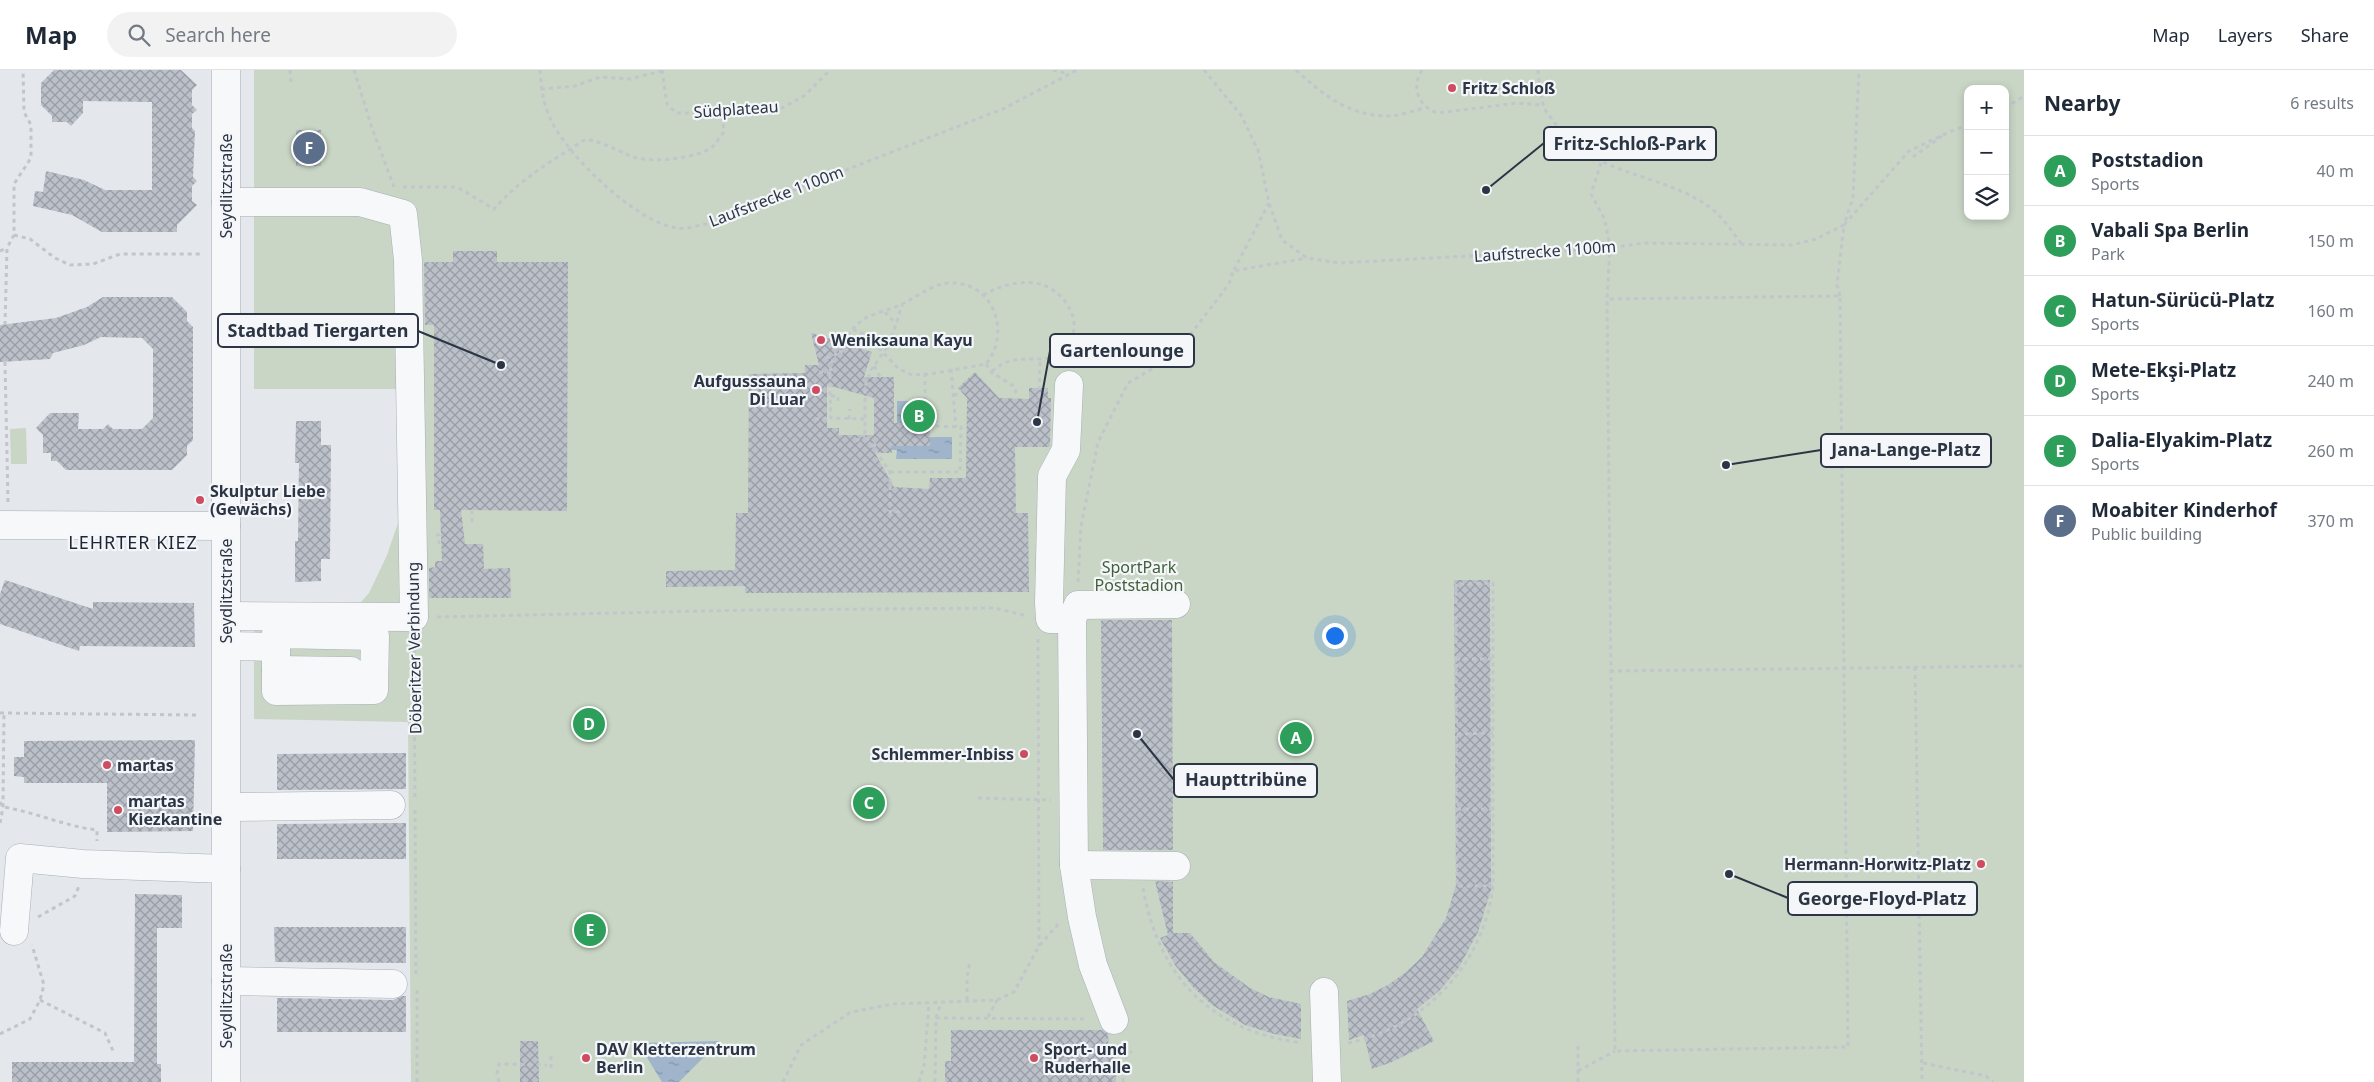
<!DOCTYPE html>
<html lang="en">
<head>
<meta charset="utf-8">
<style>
	:root { --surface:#fff; --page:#f2f2f3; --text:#1f2937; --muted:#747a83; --line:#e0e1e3; --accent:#7c3aed }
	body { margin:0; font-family:"Noto Sans",sans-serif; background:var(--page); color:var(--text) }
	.controls { position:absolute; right:15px; top:15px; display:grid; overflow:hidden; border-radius:10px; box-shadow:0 2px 8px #0003 }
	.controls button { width:45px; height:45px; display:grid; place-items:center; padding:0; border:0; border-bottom:1px solid var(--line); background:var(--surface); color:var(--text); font:25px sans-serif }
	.you { position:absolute; left:1334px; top:565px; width:18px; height:18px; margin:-12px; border:4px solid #fff; border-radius:50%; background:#1a73e8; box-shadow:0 0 0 8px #1a73e833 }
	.badge { display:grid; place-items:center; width:32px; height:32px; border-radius:50%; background:var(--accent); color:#fff; font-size:16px; font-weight:700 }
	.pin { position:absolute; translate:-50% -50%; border:2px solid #fff; box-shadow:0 1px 5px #0006 }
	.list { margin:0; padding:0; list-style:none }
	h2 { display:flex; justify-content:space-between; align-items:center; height:65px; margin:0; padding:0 20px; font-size:21px }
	h2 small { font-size:16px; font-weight:400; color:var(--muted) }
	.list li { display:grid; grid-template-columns:32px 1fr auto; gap:15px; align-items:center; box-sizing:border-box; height:70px; padding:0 20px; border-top:1px solid var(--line) }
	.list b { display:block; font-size:19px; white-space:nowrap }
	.list p { margin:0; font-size:16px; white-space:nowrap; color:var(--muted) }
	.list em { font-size:16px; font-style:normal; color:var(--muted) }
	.icon { flex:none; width:28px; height:28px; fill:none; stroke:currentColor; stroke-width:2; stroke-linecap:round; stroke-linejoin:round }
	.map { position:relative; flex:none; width:2024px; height:1012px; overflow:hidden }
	header { display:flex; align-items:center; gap:30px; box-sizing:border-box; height:70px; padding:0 25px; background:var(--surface); border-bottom:1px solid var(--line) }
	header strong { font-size:24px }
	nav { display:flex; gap:28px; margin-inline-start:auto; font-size:18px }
	.search { width:350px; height:45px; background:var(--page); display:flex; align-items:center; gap:12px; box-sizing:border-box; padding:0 18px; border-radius:28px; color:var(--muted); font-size:19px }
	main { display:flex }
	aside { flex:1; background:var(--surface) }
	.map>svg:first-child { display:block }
	.park { fill:#c9d6c5; fill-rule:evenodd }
	.water { fill:url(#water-ripples) }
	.building { fill:url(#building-cross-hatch); fill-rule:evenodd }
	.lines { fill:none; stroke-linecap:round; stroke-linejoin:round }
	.minor-casing { stroke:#a9aeb6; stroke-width:29 }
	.path { stroke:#c2c5cb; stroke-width:3; stroke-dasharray:4 4; stroke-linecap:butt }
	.minor { stroke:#f7f8fa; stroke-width:28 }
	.poi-dot { fill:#ce4c60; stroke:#f4f6f9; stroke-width:2 }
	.labels { text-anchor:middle; stroke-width:4.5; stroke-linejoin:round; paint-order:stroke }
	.poi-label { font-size:16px; font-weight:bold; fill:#2b3544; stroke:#f4f6f9; text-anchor:start }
	.street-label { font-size:16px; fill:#2b3544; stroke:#f4f6f9 }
	.park-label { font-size:16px; fill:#406039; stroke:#f4f6f9 }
	.neighbourhood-label { font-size:18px; letter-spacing:1px; fill:#1d2635; stroke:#f4f6f9 }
	.leader { fill:none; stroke:#2b3544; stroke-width:2 }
	.callout-dot { fill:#2b3544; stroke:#f4f6f9; stroke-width:2 }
	.callout { fill:#f4f6f9; stroke:#2b3544; stroke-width:2 }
	.callout-label { font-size:18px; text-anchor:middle; font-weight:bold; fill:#2b3544 }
</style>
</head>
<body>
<header>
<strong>Map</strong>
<div class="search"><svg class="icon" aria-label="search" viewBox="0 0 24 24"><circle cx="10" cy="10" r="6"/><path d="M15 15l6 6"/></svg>Search here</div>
<nav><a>Map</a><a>Layers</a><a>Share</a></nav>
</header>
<main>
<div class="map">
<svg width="2024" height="1012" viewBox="0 0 2024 1012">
	<defs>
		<pattern id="water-ripples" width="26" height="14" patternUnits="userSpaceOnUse" patternTransform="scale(1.25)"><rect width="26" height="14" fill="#a0b5cb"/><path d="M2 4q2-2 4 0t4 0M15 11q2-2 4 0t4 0" fill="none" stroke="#8394a6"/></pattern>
		<pattern id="building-cross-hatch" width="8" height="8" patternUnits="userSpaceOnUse" patternTransform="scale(1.25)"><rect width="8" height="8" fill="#bbc0c9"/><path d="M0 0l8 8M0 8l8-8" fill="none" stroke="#989da5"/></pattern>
	</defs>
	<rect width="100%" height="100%" fill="#e4e7ec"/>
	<!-- park -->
	<g class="park">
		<path d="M254 0H2024V1012H411L408 652 254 649V539L352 537 361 532 369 523 387 485 401 444V319H254ZM1968 19H2005V146H1968Z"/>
		<polygon points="26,358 27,394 11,394 10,359"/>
	</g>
	<!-- water -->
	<g class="water">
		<polygon points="897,331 920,331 920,340 912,340 912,367 952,367 952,389 896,389 897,380 891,380 891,373 897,373"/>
		<polygon points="720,971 679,1012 662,1012 638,973"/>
	</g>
	<!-- building -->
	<g class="building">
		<polygon points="54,0 181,0 197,15 192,20 192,35 197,40 192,44 192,58 195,61 193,107 197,111 192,116 192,131 197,135 177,155 177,162 102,162 72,145 33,136 35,121 43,122 46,101 84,110 105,120 152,120 152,32 83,31 83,43 71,56 67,52 52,52 52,46 41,35 41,13"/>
		<rect x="296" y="60" width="25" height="36"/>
		<polygon points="453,181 497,181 497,192 568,192 567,441 461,440 465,474 483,474 484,499 510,498 511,528 429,528 429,498 435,497 435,491 442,491 440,440 434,440 434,255 425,255 424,192 453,192"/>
		<polygon points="103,227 172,227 187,242 187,251 193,257 193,370 187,376 187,385 172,400 66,400 57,391 51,391 51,383 43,383 43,365 36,358 50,343 79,343 78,359 103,359 108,354 113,359 142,359 153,348 153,279 142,268 101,267 84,275 53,283 50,289 0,292 0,255 56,248 87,237"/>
		<path d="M811 263 872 282 864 307H894V353L930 352V376H891L892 383H875L894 417 929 419 930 408H966L967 328 958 318 975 302 999 328 1029 329V318H1048V328H1051L1050 377H1015L1016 443H1028L1029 522 745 523V516L666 517V501L735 500 736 443H748L749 304 805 303V295H819ZM827 315 874 328V365H839V358H827Z"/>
		<polygon points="296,351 321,351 321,375 331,375 330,489 321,489 321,511 295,512 295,471 298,471 299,393 295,393"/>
		<polygon points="5,510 93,539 93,532 194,533 195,577 80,576 79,581 0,554 0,524"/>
		<polygon points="1454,510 1490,510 1491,820 1478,862 1458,899 1439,921 1417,939 1434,971 1392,992 1372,999 1364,965 1349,970 1347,931 1370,924 1388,915 1406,902 1422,887 1446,848 1456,815"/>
		<polygon points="1101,550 1172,550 1173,780 1103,780"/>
		<polygon points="195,670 193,761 107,762 107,713 24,713 24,707 14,706 14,687 24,687 24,671"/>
		<polygon points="406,683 406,719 277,720 277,684"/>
		<polygon points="406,753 406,789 277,789 277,754"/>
		<polygon points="1155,811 1173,812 1173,863 1190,863 1214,892 1250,918 1269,927 1301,934 1301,969 1274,964 1245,955 1212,935 1192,916 1175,895 1160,868 1170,864 1168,865"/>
		<polygon points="135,824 182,825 182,858 157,858 157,994 161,994 161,1012 12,1012 12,992 134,992"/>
		<polygon points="274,857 406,857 406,893 275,892"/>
		<polygon points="402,926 406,926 406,962 277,962 277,928 393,930"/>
		<polygon points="951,960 1103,960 1108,964 1109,985 1116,985 1116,1012 945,1012 945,991 951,991"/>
		<polygon points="520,971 538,971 539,1012 520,1012"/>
	</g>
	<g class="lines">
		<defs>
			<g id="minor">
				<polyline points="226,0 226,1012"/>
				<polyline points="226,132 360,132 403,144 408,190 414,547 227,546"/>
				<polyline points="1069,315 1066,380 1052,406 1049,533 1050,549 1072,549"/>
				<polyline points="0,455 226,456"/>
				<polygon points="276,564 375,566 374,620 276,621"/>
				<polyline points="227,576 276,577"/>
				<polyline points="276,600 351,601"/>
				<polyline points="227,737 391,735"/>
				<polyline points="1074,795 1176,796"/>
				<polyline points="14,861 20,788 83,794 226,799"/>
				<polyline points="226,911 393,914"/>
				<polyline points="1324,922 1327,1012"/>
				<polyline points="1114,950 1093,895 1082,847 1074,795 1072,549 1078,535 1176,534"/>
			</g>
		</defs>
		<!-- minor casing -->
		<use href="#minor" class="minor-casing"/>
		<!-- path -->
		<g class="path">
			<polyline points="290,0 291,12"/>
			<polyline points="354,0 372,58 394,117"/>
			<path d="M540 0C541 17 543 33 550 48 566 85 637 153 677 158 686 160 698 155 707 154L1005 38 1077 0"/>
			<polyline points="662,0 667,34 676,43 722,43 782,38 804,26 830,0"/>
			<polyline points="1053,0 1069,4"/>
			<polyline points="1204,0 1241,45 1258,80 1269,133 1282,170 1307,188 1340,193 1542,182 1610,178 1643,173 1792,175 1816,169 1844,155 1853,127 1859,0"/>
			<path d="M1296 0C1324 26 1351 47 1391 46 1402 45 1415 40 1425 38"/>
			<path d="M1422 0C1411 17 1418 36 1437 43L1517 33 1543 35"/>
			<path d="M1538 0C1539 11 1540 23 1543 34 1544 40 1549 45 1553 50 1588 106 1658 101 1708 136 1721 145 1731 160 1741 173"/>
			<polyline points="541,19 575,16 600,7 630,9 662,1"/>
			<polyline points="2005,38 2024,26"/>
			<polyline points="1913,87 1942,66"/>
			<polyline points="1601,93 1591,124 1605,150 1610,177 1607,229 1615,981 1848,977 1840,226 1607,229"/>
			<path d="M403 117H457L494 139C520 109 553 90 586 69 605 73 616 80 633 87 651 93 697 89 712 77 717 73 720 66 724 62L722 43"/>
			<polyline points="14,165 30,169 55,188 70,195 93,194 120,184 200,184"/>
			<polyline points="0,181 7,178"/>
			<polyline points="1234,200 1269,133"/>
			<path d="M983 225C1000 216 1015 211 1035 213 1061 216 1087 251 1067 275 1050 296 1037 286 1015 290 1006 291 998 296 991 302"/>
			<polyline points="1840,226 1837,215 1844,155 1909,81 1949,62 1968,55"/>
			<polyline points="885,242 896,254"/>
			<polyline points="5,255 7,178 14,165 14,114 31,88 31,55 24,42 23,0"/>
			<path d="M853 259 867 266 899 299 912 305 930 304 986 294C1012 262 993 210 948 213 930 215 916 228 900 235 889 240 874 243 864 249 852 257 841 275 834 287 827 299 831 334 831 348L865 349"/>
			<polyline points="824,279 826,287 833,288"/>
			<polyline points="839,281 844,283"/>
			<polyline points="5,292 8,432"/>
			<polyline points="986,294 991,302 1015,317 1016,324"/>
			<polyline points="874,296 880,307"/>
			<polyline points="951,299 956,357"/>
			<polyline points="819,302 831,303"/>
			<polyline points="831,326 838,326 838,335"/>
			<polyline points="954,326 961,320"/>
			<polyline points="1039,328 1040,290"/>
			<polyline points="815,349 831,348"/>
			<polyline points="849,349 850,339"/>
			<polyline points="856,371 865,365"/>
			<polyline points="874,377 877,368"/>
			<polyline points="890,402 960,402 961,357 925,356 925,304"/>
			<polyline points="900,442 890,442 890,402 865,365 865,317 871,300 890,273 902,235"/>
			<polyline points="472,452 472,441"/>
			<polyline points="436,465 439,465 439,476"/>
			<polyline points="1078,512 1081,456 1098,372 1128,313 1174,286 1229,214 1233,201 1307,188"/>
			<polyline points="437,547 751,540 995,538 1027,546"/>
			<polyline points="1038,569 1039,876"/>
			<polyline points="414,571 415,729"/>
			<polyline points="1456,589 1493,589"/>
			<polyline points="1915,597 1922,1012"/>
			<polyline points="1610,601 2024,596"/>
			<polyline points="0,643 200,645"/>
			<polyline points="1457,664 1493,663"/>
			<polyline points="978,728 1051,730"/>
			<path d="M0 732 3 737C35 742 64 756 97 760V771"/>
			<polyline points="1457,739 1493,739"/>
			<polyline points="415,740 416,907"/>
			<polyline points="0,753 3,737 4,642"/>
			<path d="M1143 818C1159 908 1211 961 1302 973"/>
			<polyline points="38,847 75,826 79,816"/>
			<polyline points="417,920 417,1012"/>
			<polyline points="40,930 105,963 114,983"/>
			<polyline points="967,930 967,907 970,892"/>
			<polyline points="988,947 997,930"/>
			<polyline points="936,948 941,933"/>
			<polyline points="0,964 30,949 40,930 44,915 32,875"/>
			<path d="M1348 973C1425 957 1484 894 1493 816V513L1456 514 1457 816H1493"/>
			<polyline points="1923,993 1986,1006 1993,1012"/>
			<polyline points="551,998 551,982"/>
			<polyline points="1578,1001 1615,981"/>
			<polyline points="499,1012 497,1003 499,994 547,995"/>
			<polyline points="783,1012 801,975 851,942 893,934 997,930 1014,922 1039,876 1060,852"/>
			<polyline points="919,1012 924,996 929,933"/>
			<polyline points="935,1012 936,948 1088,949"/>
			<polyline points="1123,1012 1123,991 1132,981"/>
			<polyline points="1578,1012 1578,976"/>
		</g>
		<!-- minor -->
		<use href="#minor" class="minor"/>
	</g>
	<!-- markers -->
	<g class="poi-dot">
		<circle cx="1452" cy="18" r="5"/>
		<circle cx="821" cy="270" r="5"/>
		<circle cx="816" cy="320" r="5"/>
		<circle cx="200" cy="430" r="5"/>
		<circle cx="1024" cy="684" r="5"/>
		<circle cx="107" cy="695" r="5"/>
		<circle cx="118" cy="740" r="5"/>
		<circle cx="1981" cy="794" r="5"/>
		<circle cx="586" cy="988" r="5"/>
		<circle cx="1034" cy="988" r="5"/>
	</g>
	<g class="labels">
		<!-- poi labels -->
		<g class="poi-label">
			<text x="1462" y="24">Fritz Schloß</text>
			<text x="831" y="276">Weniksauna Kayu</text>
			<text x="806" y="317" text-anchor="end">Aufgusssauna<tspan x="806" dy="18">Di Luar</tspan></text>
			<text x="210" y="427">Skulptur Liebe<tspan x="210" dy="18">(Gewächs)</tspan></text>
			<text x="1014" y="690" text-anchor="end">Schlemmer-Inbiss</text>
			<text x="117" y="701">martas</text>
			<text x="128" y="737">martas<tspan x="128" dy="18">Kiezkantine</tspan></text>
			<text x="1971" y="800" text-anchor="end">Hermann-Horwitz-Platz</text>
			<text x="596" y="985">DAV Kletterzentrum<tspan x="596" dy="18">Berlin</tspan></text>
			<text x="1044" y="985">Sport- und<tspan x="1044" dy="18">Ruderhalle</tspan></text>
		</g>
		<!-- street labels -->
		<g class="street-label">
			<text transform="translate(736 39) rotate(-4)" y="6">Südplateau</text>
			<text transform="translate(226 116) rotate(-90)" y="6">Seydlitzstraße</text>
			<text transform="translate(776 126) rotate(-21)" y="6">Laufstrecke 1100m</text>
			<text transform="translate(1545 181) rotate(-4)" y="6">Laufstrecke 1100m</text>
			<text transform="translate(226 521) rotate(-90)" y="6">Seydlitzstraße</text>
			<text transform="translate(414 578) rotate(-91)" y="6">Döberitzer Verbindung</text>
			<text transform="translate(226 926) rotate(-90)" y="6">Seydlitzstraße</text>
		</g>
		<!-- park labels -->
		<g class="park-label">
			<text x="1139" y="503">SportPark<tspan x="1139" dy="18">Poststadion</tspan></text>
		</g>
		<!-- neighbourhood labels -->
		<g class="neighbourhood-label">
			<text x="133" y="479">LEHRTER KIEZ</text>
		</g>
	</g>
	<!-- callouts -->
	<path class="leader" d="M1486 120L1544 73M501 295L418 261M1037 352L1050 281M1726 395L1821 380M1137 664L1174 710M1729 804L1788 828"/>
	<g class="callout-dot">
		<circle cx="1486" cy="120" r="5"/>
		<circle cx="501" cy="295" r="5"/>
		<circle cx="1037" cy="352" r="5"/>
		<circle cx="1726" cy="395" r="5"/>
		<circle cx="1137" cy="664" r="5"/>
		<circle cx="1729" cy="804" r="5"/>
	</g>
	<g class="callout">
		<rect x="1544" y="57" width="172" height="33" rx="5"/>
		<rect x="218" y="244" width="200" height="33" rx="5"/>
		<rect x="1050" y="264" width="144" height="33" rx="5"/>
		<rect x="1821" y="364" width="170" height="33" rx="5"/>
		<rect x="1174" y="694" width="143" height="33" rx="5"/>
		<rect x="1788" y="812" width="189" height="33" rx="5"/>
	</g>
	<g class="callout-label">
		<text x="1630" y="80">Fritz-Schloß-Park</text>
		<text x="318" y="267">Stadtbad Tiergarten</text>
		<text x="1122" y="287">Gartenlounge</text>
		<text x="1906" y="386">Jana-Lange-Platz</text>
		<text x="1246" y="716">Haupttribüne</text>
		<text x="1882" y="835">George-Floyd-Platz</text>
	</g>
</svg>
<div class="controls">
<button>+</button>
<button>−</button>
<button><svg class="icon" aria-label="layers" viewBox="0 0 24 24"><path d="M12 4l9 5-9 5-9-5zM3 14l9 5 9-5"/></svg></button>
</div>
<div class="you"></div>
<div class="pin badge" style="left:1296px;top:668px;background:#2e9e5b">A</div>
<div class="pin badge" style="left:919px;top:346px;background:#2e9e5b">B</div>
<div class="pin badge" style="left:869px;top:733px;background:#2e9e5b">C</div>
<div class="pin badge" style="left:589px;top:654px;background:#2e9e5b">D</div>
<div class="pin badge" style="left:590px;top:860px;background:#2e9e5b">E</div>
<div class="pin badge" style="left:309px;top:78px;background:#5c6f8a">F</div>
</div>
<aside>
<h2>Nearby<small>6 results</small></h2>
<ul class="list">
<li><span class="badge" style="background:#2e9e5b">A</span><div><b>Poststadion</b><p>Sports</p></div><em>40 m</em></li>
<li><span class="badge" style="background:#2e9e5b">B</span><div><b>Vabali Spa Berlin</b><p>Park</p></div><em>150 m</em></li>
<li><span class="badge" style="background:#2e9e5b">C</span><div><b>Hatun-Sürücü-Platz</b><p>Sports</p></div><em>160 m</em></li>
<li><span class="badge" style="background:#2e9e5b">D</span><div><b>Mete-Ekşi-Platz</b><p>Sports</p></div><em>240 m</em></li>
<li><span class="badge" style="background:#2e9e5b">E</span><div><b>Dalia-Elyakim-Platz</b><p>Sports</p></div><em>260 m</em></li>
<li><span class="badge" style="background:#5c6f8a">F</span><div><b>Moabiter Kinderhof</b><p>Public building</p></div><em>370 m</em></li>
</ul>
</aside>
</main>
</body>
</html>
